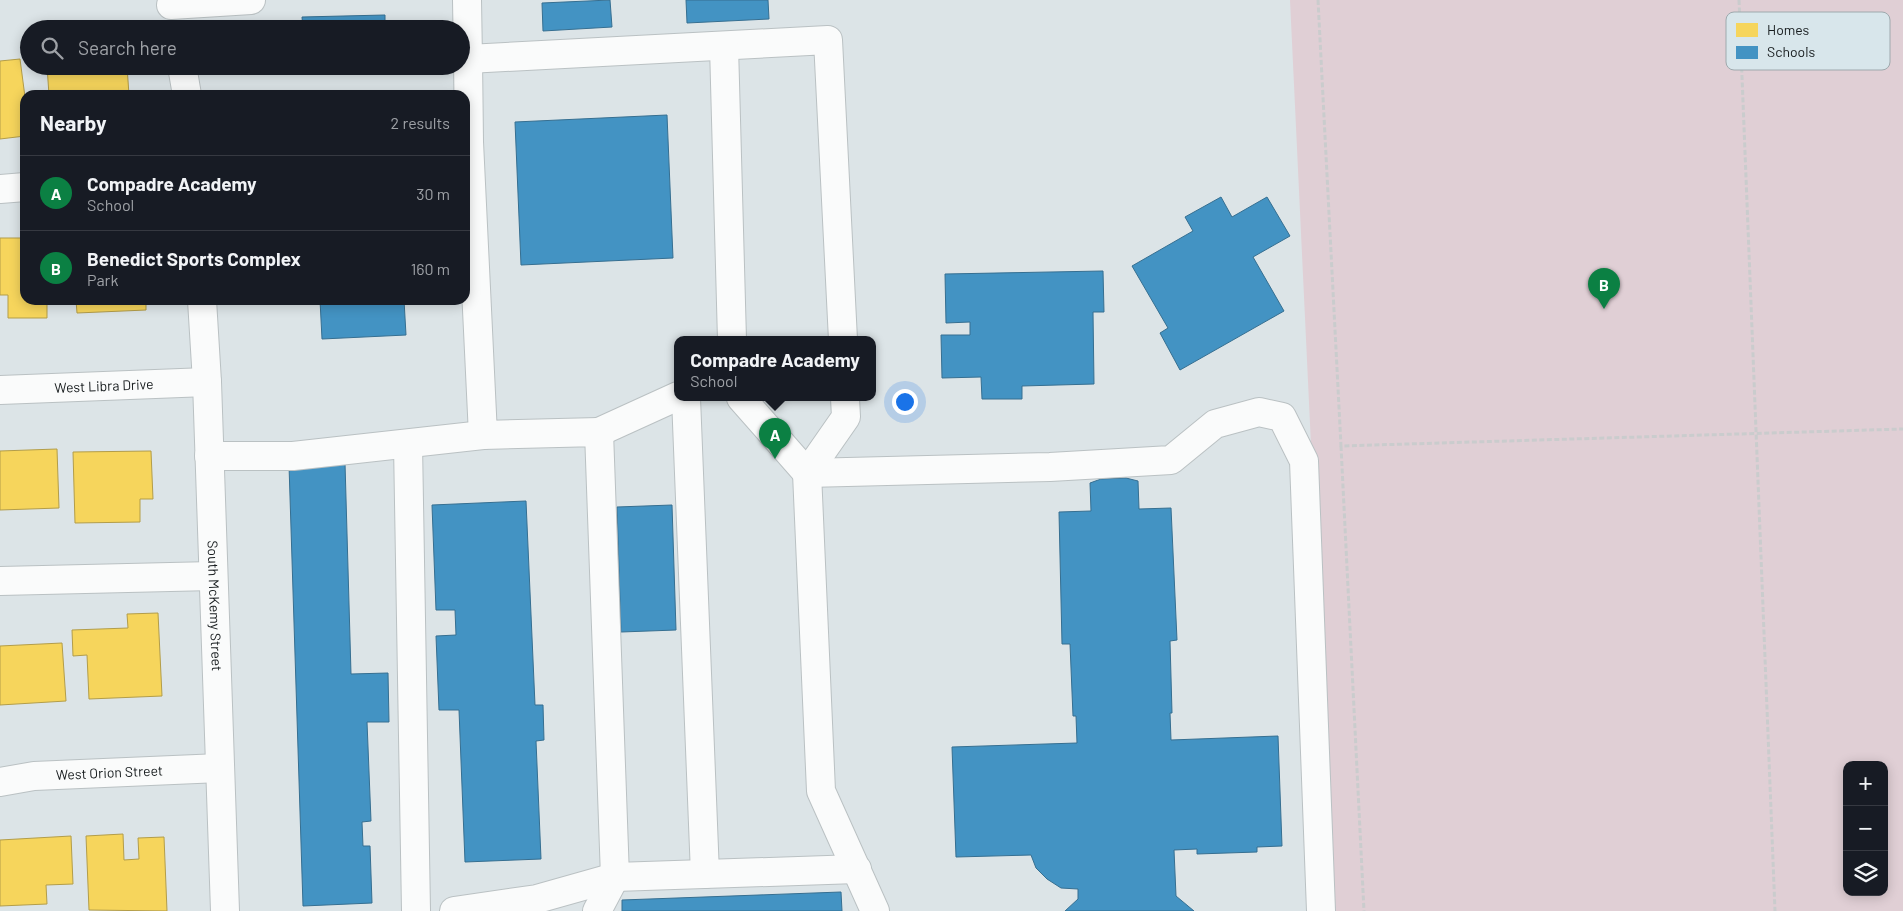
<!DOCTYPE html>
<html lang="en">
<head>
<meta charset="utf-8">
<style>
	:root { --surface:#171b24; --page:#242831; --text:#f1f3f6; --muted:#9ea1a6; --line:#363941; --accent:#0b8043 }
	body { margin:0; font-family:Barlow,sans-serif; background:var(--page); color:var(--text) }
	.controls { position:absolute; right:15px; bottom:15px; display:grid; overflow:hidden; border-radius:10px; box-shadow:0 2px 12px #0003 }
	.controls button { width:45px; height:45px; display:grid; place-items:center; padding:0; border:0; border-bottom:1px solid var(--line); background:var(--surface); color:var(--text); font:25px sans-serif }
	.you { position:absolute; left:904px; top:401px; width:18px; height:18px; margin:-12px; border:4px solid #fff; border-radius:50%; background:#1a73e8; box-shadow:0 0 0 8px #1a73e833 }
	.badge { display:grid; place-items:center; width:32px; height:32px; border-radius:50%; background:var(--accent); color:#fff; font-size:16px; font-weight:700 }
	.pin { position:absolute; translate:-50% -41px; filter:drop-shadow(0 1px 2px #0008) }
	.pin::after { content:''; position:absolute; top:26px; width:18px; height:15px; background:inherit; clip-path:polygon(0 0,100% 0,50% 100%) }
	.popup { position:absolute; left:674px; top:336px; width:202px; height:65px; box-sizing:border-box; display:grid; place-content:center; border-radius:10px; background:var(--surface); filter:drop-shadow(0 1px 4px #0005); font-size:16px; white-space:nowrap; color:var(--muted) }
	.popup b { font-size:19px; color:var(--text) }
	.popup::after { content:''; position:absolute; left:50%; top:100%; margin-left:-10px; border:10px solid transparent; border-top-color:var(--surface) }
	.list { margin:0; padding:0; list-style:none }
	h2 { display:flex; justify-content:space-between; align-items:center; height:65px; margin:0; padding:0 20px; font-size:21px }
	h2 small { font-size:16px; font-weight:400; color:var(--muted) }
	.list li { display:grid; grid-template-columns:32px 1fr auto; gap:15px; align-items:center; box-sizing:border-box; height:75px; padding:0 20px; border-top:1px solid var(--line) }
	.list b { display:block; font-size:19px; white-space:nowrap }
	.list p { margin:0; font-size:16px; white-space:nowrap; color:var(--muted) }
	.list em { font-size:16px; font-style:normal; color:var(--muted) }
	.icon { flex:none; width:28px; height:28px; fill:none; stroke:currentColor; stroke-width:2; stroke-linecap:round; stroke-linejoin:round }
	.map { position:relative; flex:none; width:1903px; height:911px; overflow:hidden }
	.search { position:absolute; background:var(--surface); box-shadow:0 2px 12px #0003; left:20px; top:20px; width:450px; height:55px; display:flex; align-items:center; gap:12px; box-sizing:border-box; padding:0 18px; border-radius:28px; color:var(--muted); font-size:19px }
	.panel { position:absolute; background:var(--surface); box-shadow:0 2px 12px #0003; left:20px; top:90px; width:450px; height:215px; border-radius:15px }
	.map>svg:first-child { display:block }
	.green { fill:#e0cfd5; fill-rule:evenodd }
	.homes { fill:#f6d55c; stroke:#b39d49 }
	.schools { fill:#4393c3; stroke:#366f91 }
	.lines { fill:none; stroke-linecap:round; stroke-linejoin:round }
	.minor-casing { stroke:#bac1c3; stroke-width:30 }
	.path { stroke:#cacccd; stroke-width:3; stroke-dasharray:5 2.5; stroke-linecap:butt }
	.minor { stroke:#fafbfb; stroke-width:28 }
	.labels { text-anchor:middle; stroke-width:5; stroke-linejoin:round; paint-order:stroke }
	.street-label { font-size:14px; fill:#161b1d; stroke:#d8e6eb }
	.key { fill:#d8e6eb; stroke:#9ea9ad; stroke-width:1 }
	.key-label { font-size:14px; fill:#161b1d }
</style>
</head>
<body>
<div class="map">
<svg width="1903" height="911" viewBox="0 0 1903 911">
	<rect width="100%" height="100%" fill="#dce4e7"/>
	<!-- green -->
	<path class="green" d="M1290 0H1903V911H1333ZM1847 765H1884V892H1847Z"/>
	<!-- homes -->
	<g class="homes">
		<polygon points="20,59 25,97 25,136 0,139 0,61"/>
		<polygon points="47,66 127,66 129,95 49,95"/>
		<polygon points="0,238 25,238 25,300 47,300 47,318 8,318 8,295 0,295"/>
		<polygon points="76,300 146,300 146,310 77,313"/>
		<polygon points="57,449 59,508 0,510 0,451"/>
		<polygon points="151,451 153,499 140,499 140,522 75,523 73,452"/>
		<polygon points="158,613 162,696 89,699 87,655 73,656 72,630 128,628 127,614"/>
		<polygon points="62,643 66,701 0,705 0,646"/>
		<polygon points="123,834 124,860 139,859 138,838 164,837 167,911 89,910 86,836"/>
		<polygon points="71,836 73,884 46,885 47,904 0,906 0,840"/>
	</g>
	<!-- schools -->
	<g class="schools">
		<polygon points="610,0 612,27 543,31 542,3"/>
		<polygon points="686,0 768,0 769,19 687,23"/>
		<polygon points="385,15 385,29 303,29 302,17"/>
		<polygon points="667,115 673,258 521,265 515,122"/>
		<polygon points="1221,197 1232,217 1267,197 1290,236 1253,257 1284,311 1180,370 1160,333 1168,328 1132,266 1193,231 1185,217"/>
		<polygon points="1103,271 1104,312 1093,312 1094,384 1022,386 1022,399 982,399 981,377 942,378 941,335 970,335 970,322 946,323 945,274"/>
		<polygon points="320,300 404,300 406,335 322,339"/>
		<polygon points="345,463 351,674 388,673 389,722 367,722 371,821 362,822 363,846 370,846 372,903 303,906 289,465"/>
		<polygon points="1126,478 1138,481 1139,509 1171,508 1177,640 1170,641 1172,713 1170,713 1171,740 1278,736 1282,846 1257,847 1257,852 1197,854 1197,849 1174,850 1176,896 1194,911 1065,911 1078,899 1078,889 1061,888 1047,879 1036,868 1031,855 956,857 952,747 1077,743 1076,716 1073,716 1070,644 1062,644 1059,512 1091,511 1090,483 1101,479"/>
		<polygon points="526,501 535,705 543,705 544,740 536,741 541,859 465,862 459,710 439,710 436,636 456,635 455,610 436,610 432,505"/>
		<polygon points="672,505 676,630 621,632 617,507"/>
		<polygon points="841,892 842,911 622,911 622,900"/>
	</g>
	<g class="lines">
		<defs>
			<g id="minor">
				<polyline points="467,0 468,59 828,40 843,340"/>
				<polyline points="171,5 251,0"/>
				<polyline points="724,46 732,340"/>
				<polyline points="468,59 469,142 483,435 599,432 615,877 597,911"/>
				<polyline points="182,66 187,95"/>
				<polyline points="0,189 25,187"/>
				<path id="s1" d="M202 300 207 382 225 911"/>
				<path id="s2" d="M0 390 207 382"/>
				<polyline points="686,398 705,874"/>
				<polyline points="741,398 807,473 1050,467 1171,460 1215,424 1259,412 1282,417 1304,461 1321,911"/>
				<polyline points="845,398 846,417 807,473 821,791 875,911"/>
				<polyline points="599,432 678,396"/>
				<polyline points="408,444 416,911"/>
				<polyline points="209,456 293,456 483,435"/>
				<polyline points="0,581 213,576"/>
				<path id="s3" d="M0 782 34 776 220 768"/>
				<polyline points="454,911 537,899 615,877 857,869"/>
			</g>
		</defs>
		<!-- minor casing -->
		<use href="#minor" class="minor-casing"/>
		<!-- path -->
		<g class="path">
			<polyline points="1318,0 1341,446 1903,429"/>
			<polyline points="1739,0 1775,911"/>
			<polyline points="1341,446 1364,911"/>
		</g>
		<!-- minor -->
		<use href="#minor" class="minor"/>
	</g>
	<g class="labels">
		<!-- street labels -->
		<g class="street-label">
			<text dy="5" stroke="none"><textPath href="#s2" startOffset="104">West Libra Drive</textPath></text>
			<text dy="5" stroke="none"><textPath href="#s1" startOffset="306">South McKemy Street</textPath></text>
			<text dy="5" stroke="none"><textPath href="#s3" startOffset="110">West Orion Street</textPath></text>
		</g>
	</g>
	<!-- legend -->
	<rect x="1726" y="12" width="164" height="58" rx="8" class="key"/>
	<rect x="1736" y="23" width="22" height="14" fill="#f6d55c"/>
	<rect x="1736" y="46" width="22" height="13" fill="#4393c3"/>
	<g class="key-label">
		<text x="1767" y="35">Homes</text>
		<text x="1767" y="57">Schools</text>
	</g>
</svg>
<div class="controls">
<button>+</button>
<button>−</button>
<button><svg class="icon" aria-label="layers" viewBox="0 0 24 24"><path d="M12 4l9 5-9 5-9-5zM3 14l9 5 9-5"/></svg></button>
</div>
<div class="you"></div>
<div class="pin badge" style="left:775px;top:459px">A</div>
<div class="popup"><b>Compadre Academy</b>School</div>
<div class="pin badge" style="left:1604px;top:309px">B</div>
<div class="search"><svg class="icon" aria-label="search" viewBox="0 0 24 24"><circle cx="10" cy="10" r="6"/><path d="M15 15l6 6"/></svg>Search here</div>
<section class="panel">
<h2>Nearby<small>2 results</small></h2>
<ul class="list">
<li><span class="badge">A</span><div><b>Compadre Academy</b><p>School</p></div><em>30 m</em></li>
<li><span class="badge">B</span><div><b>Benedict Sports Complex</b><p>Park</p></div><em>160 m</em></li>
</ul>
</section>
</div>
</body>
</html>
